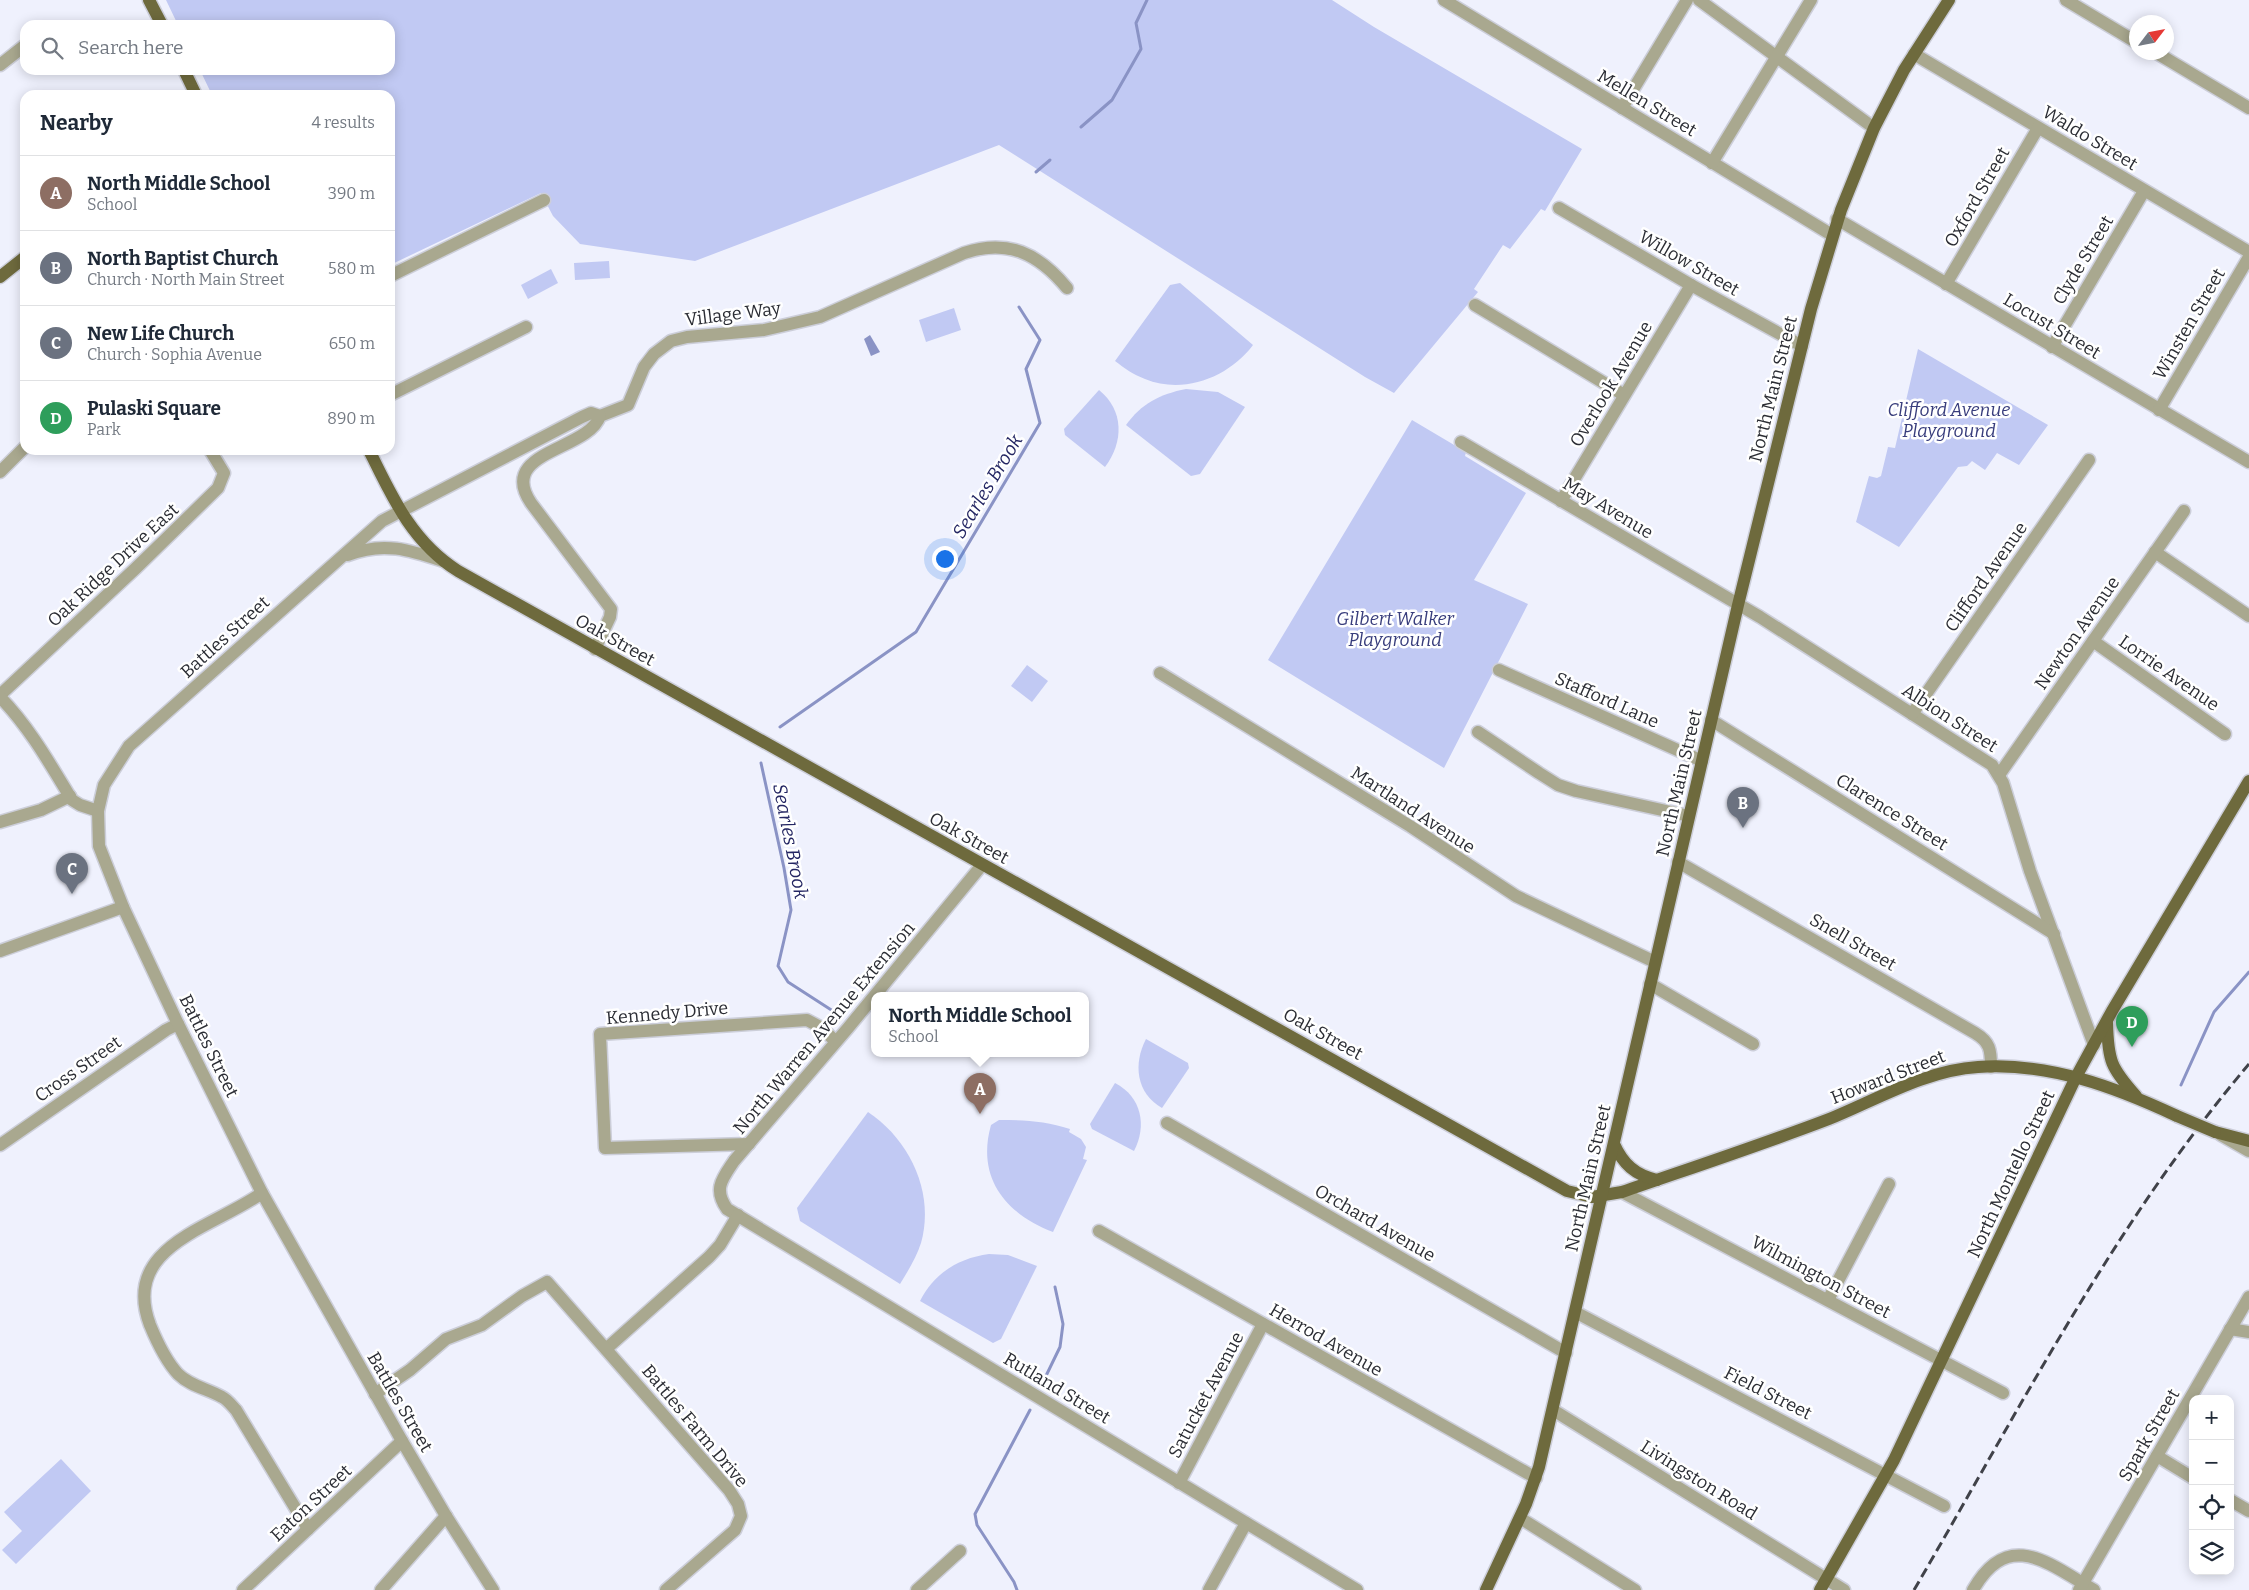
<!DOCTYPE html>
<html lang="en">
<head>
<meta charset="utf-8">
<style>
	:root { --surface:#fff; --page:#f2f2f3; --text:#1f2937; --muted:#747a83; --line:#e0e1e3; --accent:#111827 }
	body { margin:0; font-family:Bitter,serif; background:var(--page); color:var(--text) }
	.controls { position:absolute; right:15px; bottom:15px; display:grid; overflow:hidden; border-radius:10px; box-shadow:0 2px 12px #0003 }
	.controls button { width:45px; height:45px; display:grid; place-items:center; padding:0; border:0; border-bottom:1px solid var(--line); background:var(--surface); color:var(--text); font:25px sans-serif }
	.compass { position:absolute; left:2129px; top:15px; width:45px; height:45px; border-radius:50%; background:var(--surface); box-shadow:0 2px 12px #0003; rotate:58deg }
	.you { position:absolute; left:944px; top:558px; width:18px; height:18px; margin:-12px; border:4px solid #fff; border-radius:50%; background:#1a73e8; box-shadow:0 0 0 8px #1a73e833 }
	.badge { display:grid; place-items:center; width:32px; height:32px; border-radius:50%; background:var(--accent); color:#fff; font-size:16px; font-weight:700 }
	.pin { position:absolute; translate:-50% -41px; filter:drop-shadow(0 1px 2px #0008) }
	.pin::after { content:''; position:absolute; top:26px; width:18px; height:15px; background:inherit; clip-path:polygon(0 0,100% 0,50% 100%) }
	.popup { position:absolute; left:871px; top:992px; width:218px; height:65px; box-sizing:border-box; display:grid; place-content:center; border-radius:10px; background:var(--surface); filter:drop-shadow(0 1px 4px #0005); font-size:16px; white-space:nowrap; color:var(--muted) }
	.popup b { font-size:19px; color:var(--text) }
	.popup::after { content:''; position:absolute; left:50%; top:100%; margin-left:-10px; border:10px solid transparent; border-top-color:var(--surface) }
	.list { margin:0; padding:0; list-style:none }
	h2 { display:flex; justify-content:space-between; align-items:center; height:65px; margin:0; padding:0 20px; font-size:21px }
	h2 small { font-size:16px; font-weight:400; color:var(--muted) }
	.list li { display:grid; grid-template-columns:32px 1fr auto; gap:15px; align-items:center; box-sizing:border-box; height:75px; padding:0 20px; border-top:1px solid var(--line) }
	.list b { display:block; font-size:19px; white-space:nowrap }
	.list p { margin:0; font-size:16px; white-space:nowrap; color:var(--muted) }
	.list em { font-size:16px; font-style:normal; color:var(--muted) }
	.icon { flex:none; width:28px; height:28px; fill:none; stroke:currentColor; stroke-width:2; stroke-linecap:round; stroke-linejoin:round }
	.map { position:relative; flex:none; width:2249px; height:1590px; overflow:hidden }
	.search { position:absolute; background:var(--surface); box-shadow:0 2px 12px #0003; left:20px; top:20px; width:375px; height:55px; display:flex; align-items:center; gap:12px; box-sizing:border-box; padding:0 18px; border-radius:15px; color:var(--muted); font-size:19px }
	.panel { position:absolute; background:var(--surface); box-shadow:0 2px 12px #0003; left:20px; top:90px; width:375px; height:365px; border-radius:15px }
	.map>svg:first-child { display:block }
	.green { fill:#c1c9f3 }
	.water { fill:#8a93c5 }
	.lines { fill:none; stroke-linecap:round; stroke-linejoin:round }
	.stream { stroke:#8a93c5; stroke-width:3 }
	.minor-casing { stroke:#ccced9; stroke-width:15 }
	.major-casing { stroke:#ccced9; stroke-width:15 }
	.minor { stroke:#a9a88f; stroke-width:12 }
	.major { stroke:#6e6a3d; stroke-width:12 }
	.rail { stroke:#404249; stroke-width:3; stroke-dasharray:10 5; stroke-linecap:butt }
	.major-bridge-casing { stroke:#ccced9; stroke-width:15; stroke-linecap:butt }
	.major-bridge { stroke:#6e6a3d; stroke-width:12 }
	.labels { text-anchor:middle; stroke-width:5; stroke-linejoin:round; paint-order:stroke }
	.street-label { font-size:18px; fill:#2b2d34; stroke:#fff }
	.park-label { font-size:18px; font-style:italic; fill:#383d7c; stroke:#fff }
	.water-label { font-size:19px; font-style:italic; fill:#242663; stroke:#fff }
</style>
</head>
<body>
<div class="map">
<svg width="2249" height="1590" viewBox="0 0 2249 1590">
	<rect width="100%" height="100%" fill="#eff1fd"/>
	<!-- green -->
	<g class="green">
		<polygon points="166,0 1332,0 1374,27 1582,149 1545,211 1541,209 1510,249 1503,245 1474,289 1478,292 1394,393 1365,377 999,145 695,261 580,244 553,216 541,193 390,265 390,95 212,95 200,70 390,70 390,25 178,25"/>
		<polygon points="609,261 610,278 575,280 574,263"/>
		<polygon points="551,269 558,283 528,299 521,285"/>
		<path d="M1180 283 1253 345C1229 377 1184 395 1145 379 1134 375 1124 368 1115 361L1170 285Z"/>
		<polygon points="954,308 961,330 926,342 919,320"/>
		<polygon points="1918,349 2048,425 2019,465 1997,453 1985,470 1972,461 1967,466 1958,467 1899,547 1856,522 1869,476 1877,478 1881,476 1888,447 1895,448"/>
		<path d="M1186 389 1218 392 1245 407 1200 474 1191 476 1126 425C1141 404 1160 394 1186 389Z"/>
		<path d="M1099 390C1124 410 1124 442 1105 467L1065 435 1064 429Z"/>
		<polygon points="1412,420 1466,452 1465,456 1526,493 1474,580 1528,604 1444,768 1268,660"/>
		<polygon points="1027,665 1048,681 1032,702 1011,686"/>
		<path d="M1146 1039 1188 1063 1189 1068 1162 1108C1136 1093 1133 1064 1146 1039Z"/>
		<path d="M1115 1083C1142 1097 1147 1126 1134 1151L1092 1129 1090 1124Z"/>
		<path d="M868 1112C910 1140 935 1193 921 1243 916 1258 908 1271 900 1284L800 1221 797 1208Z"/>
		<path d="M999 1120C1024 1120 1046 1121 1070 1129L1069 1132 1081 1139 1086 1147 1083 1159 1087 1160 1053 1232C1006 1214 976 1178 991 1125Z"/>
		<path d="M989 1254 1008 1255 1037 1266 1001 1339 993 1343 920 1301C934 1273 959 1258 989 1254Z"/>
		<polygon points="61,1459 91,1491 16,1564 2,1550 22,1531 4,1512"/>
	</g>
	<!-- water -->
	<polygon class="water" points="870,335 880,352 871,356 864,339"/>
	<g class="lines">
		<!-- stream -->
		<g class="stream">
			<polyline points="1081,127 1112,100 1141,49 1136,23 1147,0"/>
			<polyline points="1036,172 1050,160"/>
			<polyline points="780,727 916,632 1040,423 1026,369 1040,340 1019,307"/>
			<polyline points="761,763 784,868 791,910 778,966 788,982 836,1013"/>
			<polyline points="2181,1085 2214,1012 2249,972"/>
			<polyline points="1043,1382 1060,1347 1063,1324 1055,1287"/>
			<polyline points="1017,1590 1014,1582 977,1525 975,1514 1030,1410"/>
		</g>
		<defs>
			<g id="minor">
				<polyline points="1444,0 1832,235"/>
				<polyline points="1699,0 1874,128"/>
				<polyline points="2066,0 2136,42"/>
				<polyline points="2155,52 2249,108"/>
				<polyline points="1914,54 2249,252"/>
				<polyline points="0,65 24,46"/>
				<polyline points="1622,108 1687,0"/>
				<polyline points="1712,163 1811,0"/>
				<polyline points="1559,208 1691,285 1802,346"/>
				<polyline points="1837,219 2249,462"/>
				<polyline points="390,276 544,200"/>
				<polyline points="1946,284 2038,128"/>
				<polyline points="1475,305 1624,395"/>
				<polyline points="2052,347 2144,191"/>
				<polyline points="390,395 526,327"/>
				<polyline points="2159,410 2249,257"/>
				<polyline points="1461,442 1760,617 1992,765 2003,783 2030,871 2094,1045"/>
				<polyline points="0,472 25,447"/>
				<polyline points="1561,501 1691,285"/>
				<polyline points="2155,552 2249,616"/>
				<path d="M348 555C383 541 410 550 443 561"/>
				<polyline points="2093,641 2225,734"/>
				<path d="M595 649 610 617 611 609 531 503C496 451 588 451 600 416L628 405 644 367 654 354 671 341 687 337 764 330 820 317 964 253C1008 238 1039 254 1067 288"/>
				<polyline points="1499,670 1702,761"/>
				<polyline points="1160,673 1410,826 1516,896 1655,962"/>
				<polyline points="0,695 136,568 218,488 224,473 210,450"/>
				<path d="M0 697C30 728 50 764 72 800L80 805 98 811"/>
				<polyline points="1912,714 2089,460"/>
				<polyline points="1711,720 2054,934"/>
				<polyline points="1478,732 1539,773 1558,785 1576,791 1689,816"/>
				<polyline points="1999,775 2184,511"/>
				<polyline points="0,822 41,810 70,796"/>
				<path d="M1678 862 1975 1033C1990 1042 1991 1050 1991 1067"/>
				<path d="M982 865 848 1028 734 1161C722 1179 713 1189 727 1209L1357 1590"/>
				<polyline points="0,951 123,907"/>
				<polyline points="1650,984 1753,1044"/>
				<polyline points="1167,1123 1566,1353"/>
				<polyline points="2221,1135 2249,1151"/>
				<polyline points="749,1144 605,1148 600,1034 807,1020 822,1028 835,1041"/>
				<polyline points="0,1145 166,1030 178,1024"/>
				<polyline points="1622,1192 2003,1393"/>
				<path d="M262 1193C213 1228 120 1246 150 1325 157 1342 166 1361 178 1374 190 1386 208 1389 222 1397 228 1400 232 1406 236 1410L308 1529"/>
				<polyline points="1099,1231 1536,1478"/>
				<polyline points="1828,1300 1889,1184"/>
				<polyline points="1575,1312 1944,1506"/>
				<polyline points="2230,1329 2249,1332"/>
				<polyline points="606,1349 709,1257 720,1245 738,1215"/>
				<polyline points="375,1394 410,1370 446,1339 482,1325 522,1296 547,1282 729,1490 738,1504 741,1516 735,1530 666,1590"/>
				<polyline points="1553,1410 1844,1590"/>
				<polyline points="2157,1456 2193,1478"/>
				<polyline points="1179,1483 1263,1324"/>
				<polyline points="2230,1500 2249,1511"/>
				<polyline points="1520,1518 1635,1590"/>
				<polyline points="243,1590 402,1441"/>
				<polyline points="381,1590 446,1516"/>
				<polyline points="493,1590 446,1516 402,1441 262,1193 178,1024 123,907 99,846 98,811 104,785 129,746 382,521 582,417 591,413 600,416"/>
				<polyline points="917,1590 960,1551"/>
				<polyline points="1209,1590 1246,1523"/>
				<path d="M1973 1590C2008 1528 2048 1563 2094 1590"/>
				<polyline points="2079,1590 2249,1297"/>
			</g>
			<g id="major">
				<polyline points="149,0 162,25"/>
				<polyline points="184,70 196,95"/>
				<polyline points="0,277 25,257"/>
				<path d="M369 450C392 497 412 542 458 571L1567 1191 1592 1197 1622 1192C1691 1168 1761 1145 1829 1119 1876 1100 1926 1070 1978 1067 2049 1062 2115 1087 2177 1116"/>
				<path d="M2107 1023C2108 1061 2111 1068 2136 1096"/>
				<polyline points="2215,1132 2249,1141"/>
				<path d="M1614 1144C1623 1164 1635 1175 1657 1180"/>
				<polyline points="1486,1590 1526,1504 1539,1467 1738,605 1811,309 1841,210 1874,128 1904,70 1949,0"/>
				<polyline points="1820,1590 1894,1460 2076,1077 2112,1011 2249,781"/>
			</g>
		</defs>
		<!-- minor casing -->
		<use href="#minor" class="minor-casing"/>
		<!-- major casing -->
		<use href="#major" class="major-casing"/>
		<!-- minor -->
		<use href="#minor" class="minor"/>
		<!-- major -->
		<use href="#major" class="major"/>
		<!-- rail -->
		<path class="rail" d="M1914 1590C2018 1412 2115 1222 2249 1064"/>
		<defs>
			<polyline id="major-bridge" points="2177,1116 2215,1132"/>
		</defs>
		<!-- major-bridge casing -->
		<use href="#major-bridge" class="major-bridge-casing"/>
		<!-- major-bridge -->
		<use href="#major-bridge" class="major-bridge"/>
	</g>
	<g class="labels">
		<!-- street labels -->
		<g class="street-label">
			<text transform="translate(1647 103) rotate(31)" y="6">Mellen Street</text>
			<text transform="translate(2090 138) rotate(31)" y="6">Waldo Street</text>
			<text transform="translate(1977 197) rotate(-60)" y="6">Oxford Street</text>
			<text transform="translate(2083 260) rotate(-59)" y="6">Clyde Street</text>
			<text transform="translate(1689 263) rotate(30)" y="6">Willow Street</text>
			<text transform="translate(733 314) rotate(-7)" y="6">Village Way</text>
			<text transform="translate(2189 324) rotate(-60)" y="6">Winsten Street</text>
			<text transform="translate(2052 326) rotate(31)" y="6">Locust Street</text>
			<text transform="translate(1611 384) rotate(-59)" y="6">Overlook Avenue</text>
			<text transform="translate(1773 389) rotate(-76)" y="6">North Main Street</text>
			<text transform="translate(1608 508) rotate(31)" y="6">May Avenue</text>
			<text transform="translate(113 565) rotate(-43)" y="6">Oak Ridge Drive East</text>
			<text transform="translate(1986 577) rotate(-55)" y="6">Clifford Avenue</text>
			<text transform="translate(2077 633) rotate(-55)" y="6">Newton Avenue</text>
			<text transform="translate(225 637) rotate(-42)" y="6">Battles Street</text>
			<text transform="translate(615 640) rotate(29)" y="6">Oak Street</text>
			<text transform="translate(2169 673) rotate(35)" y="6">Lorrie Avenue</text>
			<text transform="translate(1607 700) rotate(24)" y="6">Stafford Lane</text>
			<text transform="translate(1950 718) rotate(33)" y="6">Albion Street</text>
			<text transform="translate(1679 783) rotate(-77)" y="6">North Main Street</text>
			<text transform="translate(1413 810) rotate(33)" y="6">Martland Avenue</text>
			<text transform="translate(1892 812) rotate(32)" y="6">Clarence Street</text>
			<text transform="translate(969 838) rotate(29)" y="6">Oak Street</text>
			<text transform="translate(1853 942) rotate(30)" y="6">Snell Street</text>
			<text transform="translate(667 1013) rotate(-5)" y="6">Kennedy Drive</text>
			<text transform="translate(824 1028) rotate(-50)" y="6">North Warren Avenue Extension</text>
			<text transform="translate(1323 1034) rotate(29)" y="6">Oak Street</text>
			<text transform="translate(209 1046) rotate(64)" y="6">Battles Street</text>
			<text transform="translate(78 1069) rotate(-35)" y="6">Cross Street</text>
			<text transform="translate(1888 1077) rotate(-21)" y="6">Howard Street</text>
			<text transform="translate(2011 1174) rotate(-65)" y="6">North Montello Street</text>
			<text transform="translate(1588 1178) rotate(-77)" y="6">North Main Street</text>
			<text transform="translate(1375 1223) rotate(30)" y="6">Orchard Avenue</text>
			<text transform="translate(1821 1277) rotate(28)" y="6">Wilmington Street</text>
			<text transform="translate(1326 1340) rotate(30)" y="6">Herrod Avenue</text>
			<text transform="translate(1057 1388) rotate(31)" y="6">Rutland Street</text>
			<text transform="translate(1768 1393) rotate(27)" y="6">Field Street</text>
			<text transform="translate(1206 1395) rotate(-62)" y="6">Satucket Avenue</text>
			<text transform="translate(400 1402) rotate(60)" y="6">Battles Street</text>
			<text transform="translate(695 1426) rotate(50)" y="6">Battles Farm Drive</text>
			<text transform="translate(2149 1435) rotate(-60)" y="6">Spark Street</text>
			<text transform="translate(1699 1480) rotate(32)" y="6">Livingston Road</text>
			<text transform="translate(311 1503) rotate(-43)" y="6">Eaton Street</text>
		</g>
		<!-- park labels -->
		<g class="park-label">
			<text x="1949" y="416">Clifford Avenue<tspan x="1949" dy="21">Playground</tspan></text>
			<text x="1395" y="625">Gilbert Walker<tspan x="1395" dy="21">Playground</tspan></text>
		</g>
		<!-- water labels -->
		<g class="water-label">
			<text transform="translate(987 486) rotate(-59)" y="7">Searles Brook</text>
			<text transform="translate(791 841) rotate(79)" y="7">Searles Brook</text>
		</g>
	</g>
</svg>
<div class="controls">
<button>+</button>
<button>−</button>
<button><svg class="icon" aria-label="locate" viewBox="0 0 24 24"><circle cx="12" cy="12" r="6"/><path d="M12 2v4M12 18v4M2 12h4M18 12h4"/></svg></button>
<button><svg class="icon" aria-label="layers" viewBox="0 0 24 24"><path d="M12 4l9 5-9 5-9-5zM3 14l9 5 9-5"/></svg></button>
</div>
<svg class="compass" viewBox="-18 -18 36 36"><path d="M0-13l5 13h-10z" fill="#e53935"/><path d="M0 13l5-13h-10z" fill="#747a83"/></svg>
<div class="you"></div>
<div class="pin badge" style="left:980px;top:1114px;background:#8d6e63">A</div>
<div class="popup"><b>North Middle School</b>School</div>
<div class="pin badge" style="left:1743px;top:828px;background:#6b7280">B</div>
<div class="pin badge" style="left:72px;top:894px;background:#6b7280">C</div>
<div class="pin badge" style="left:2132px;top:1047px;background:#2e9e5b">D</div>
<div class="search"><svg class="icon" aria-label="search" viewBox="0 0 24 24"><circle cx="10" cy="10" r="6"/><path d="M15 15l6 6"/></svg>Search here</div>
<section class="panel">
<h2>Nearby<small>4 results</small></h2>
<ul class="list">
<li><span class="badge" style="background:#8d6e63">A</span><div><b>North Middle School</b><p>School</p></div><em>390 m</em></li>
<li><span class="badge" style="background:#6b7280">B</span><div><b>North Baptist Church</b><p>Church · North Main Street</p></div><em>580 m</em></li>
<li><span class="badge" style="background:#6b7280">C</span><div><b>New Life Church</b><p>Church · Sophia Avenue</p></div><em>650 m</em></li>
<li><span class="badge" style="background:#2e9e5b">D</span><div><b>Pulaski Square</b><p>Park</p></div><em>890 m</em></li>
</ul>
</section>
</div>
</body>
</html>
